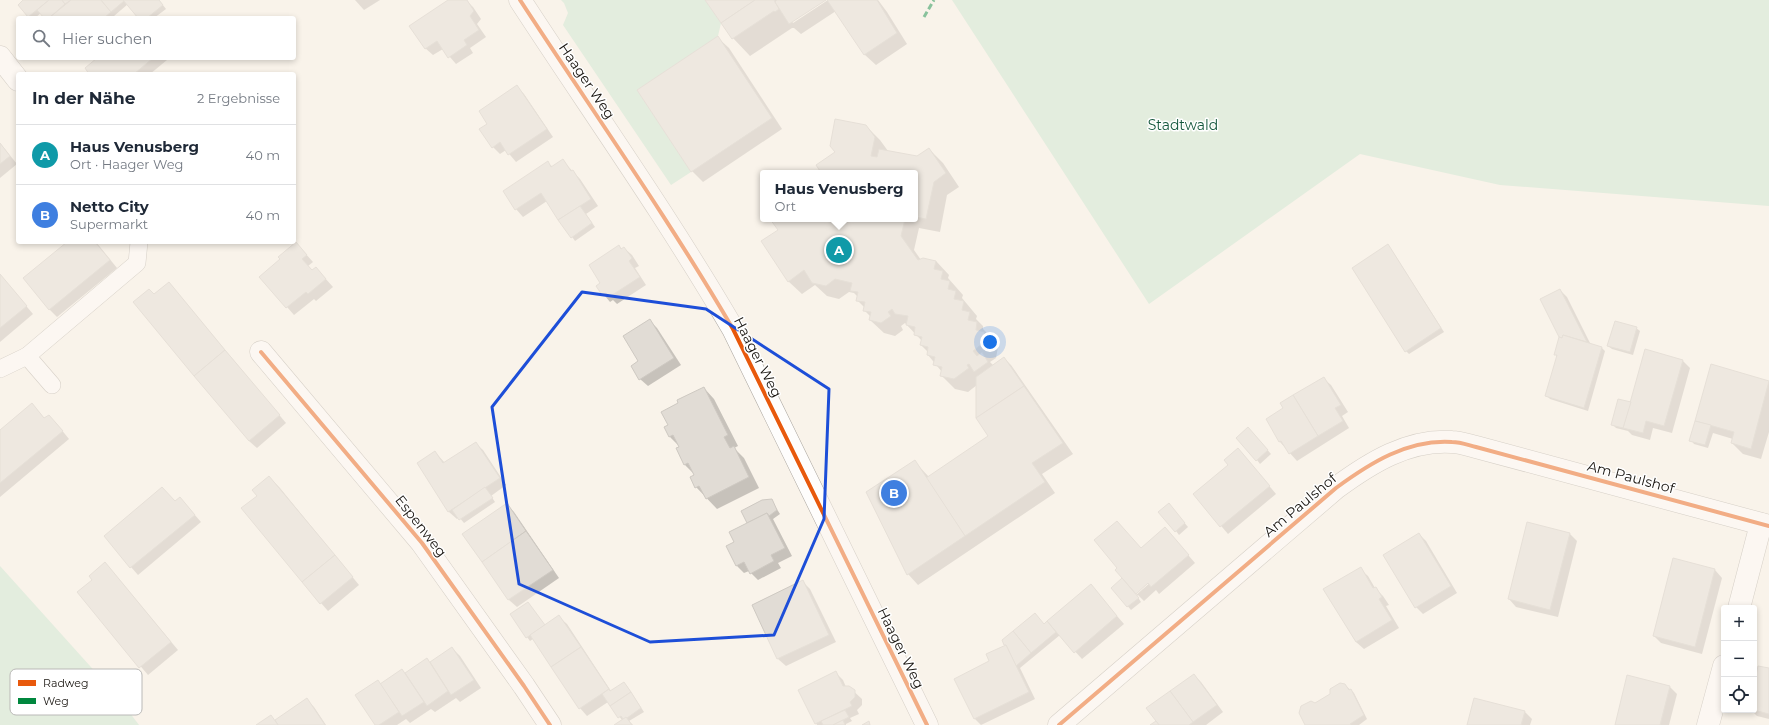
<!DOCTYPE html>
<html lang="de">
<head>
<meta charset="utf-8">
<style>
	:root { --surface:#fff; --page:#f2f2f3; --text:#1f2937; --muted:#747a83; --line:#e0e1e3; --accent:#7c3aed }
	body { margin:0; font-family:Montserrat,sans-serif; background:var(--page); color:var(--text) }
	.controls { position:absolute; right:12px; bottom:12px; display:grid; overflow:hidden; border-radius:4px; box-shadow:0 2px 6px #0003 }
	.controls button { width:36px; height:36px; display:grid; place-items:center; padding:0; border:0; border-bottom:1px solid var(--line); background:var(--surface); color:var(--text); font:20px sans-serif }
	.you { position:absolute; left:990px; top:342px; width:14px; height:14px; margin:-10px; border:3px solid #fff; border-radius:50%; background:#1a73e8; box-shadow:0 0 0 6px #1a73e833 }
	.badge { display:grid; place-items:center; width:26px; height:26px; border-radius:50%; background:var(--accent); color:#fff; font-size:13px; font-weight:700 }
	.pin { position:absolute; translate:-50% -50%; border:2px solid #fff; box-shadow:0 1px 4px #0006 }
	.popup { position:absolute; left:760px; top:170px; width:158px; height:52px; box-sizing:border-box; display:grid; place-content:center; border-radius:4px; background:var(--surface); filter:drop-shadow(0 1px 3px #0005); font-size:13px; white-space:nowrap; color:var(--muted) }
	.popup b { font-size:15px; color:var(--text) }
	.popup::after { content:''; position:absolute; left:50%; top:100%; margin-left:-8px; border:8px solid transparent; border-top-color:var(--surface) }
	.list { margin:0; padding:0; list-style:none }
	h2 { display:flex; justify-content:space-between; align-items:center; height:52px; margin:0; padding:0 16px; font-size:17px }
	h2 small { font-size:13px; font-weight:400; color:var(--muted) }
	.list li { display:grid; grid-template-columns:26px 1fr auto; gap:12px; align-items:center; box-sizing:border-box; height:60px; padding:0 16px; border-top:1px solid var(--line) }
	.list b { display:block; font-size:15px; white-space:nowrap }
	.list p { margin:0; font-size:13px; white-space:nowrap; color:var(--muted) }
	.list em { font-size:13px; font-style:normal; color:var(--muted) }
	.icon { flex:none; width:22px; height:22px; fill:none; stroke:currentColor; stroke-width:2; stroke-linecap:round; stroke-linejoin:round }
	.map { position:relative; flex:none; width:1769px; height:725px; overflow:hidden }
	.search { position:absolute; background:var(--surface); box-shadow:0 2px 6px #0003; left:16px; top:16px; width:280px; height:44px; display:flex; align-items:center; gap:10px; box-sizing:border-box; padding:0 14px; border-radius:4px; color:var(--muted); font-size:15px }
	.panel { position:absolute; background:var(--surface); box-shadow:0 2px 6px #0003; left:16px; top:72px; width:280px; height:172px; border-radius:4px }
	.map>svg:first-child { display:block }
	.green { fill:#c7e6d1 }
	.shadow { fill:#0003; fill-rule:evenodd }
	.building { fill:#e1dcd5; stroke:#cec9c2 }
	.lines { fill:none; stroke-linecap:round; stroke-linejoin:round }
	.lane-casing { stroke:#aba69f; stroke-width:18 }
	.street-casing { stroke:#aba69f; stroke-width:23 }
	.secondary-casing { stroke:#aba69f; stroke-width:23 }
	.lane { stroke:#fefdfc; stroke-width:17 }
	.street { stroke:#fefdfc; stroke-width:22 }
	.secondary { stroke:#fefdfc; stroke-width:22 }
	.quiet { stroke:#00873e; stroke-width:3; stroke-dasharray:6 3; stroke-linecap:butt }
	.cycleway-casing { stroke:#fff; stroke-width:6 }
	.cycleway { stroke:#e8590c; stroke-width:4 }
	.marked { fill:none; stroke:#1d4ed8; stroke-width:3; stroke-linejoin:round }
	.labels { text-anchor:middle; stroke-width:3; stroke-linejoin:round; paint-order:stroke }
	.street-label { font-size:14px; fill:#191510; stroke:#fff }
	.park-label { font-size:14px; fill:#14573c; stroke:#fff }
	.key { fill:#fff; stroke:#bab9b7; stroke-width:1 }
	.key-label { font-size:11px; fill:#191510 }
</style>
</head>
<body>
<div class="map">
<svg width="1769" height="725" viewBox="0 0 1769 725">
	<rect width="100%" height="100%" fill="#f9f3ea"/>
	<!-- green -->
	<g class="green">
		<polygon points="561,0 705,0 721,23 718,36 637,90 691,172 671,185 563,25 568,13 564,3"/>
		<polygon points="952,0 1769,0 1769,206 1500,185 1360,154 1149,304"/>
		<polygon points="0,566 117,696 139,725 0,725"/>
	</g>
	<!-- shadow -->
	<g class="shadow">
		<polygon points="25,0 159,0 166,9 154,18 139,18 128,4 114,16 116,18 46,18 41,13 35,18 31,18 19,5"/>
		<polygon points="355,0 380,0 364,10"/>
		<polygon points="449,0 466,0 473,7 481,19 477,24 486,37 470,48 473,53 456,64 443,49 433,55 425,48"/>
		<polygon points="707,0 824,0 792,21 793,23 828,0 878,0 887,12 907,44 876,65 865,55 836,11 801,34 794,28 792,28 750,56 733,38"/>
		<polygon points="718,38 729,48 782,129 703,182 692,171"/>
		<polygon points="98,58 164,58 167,60 150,74 91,74"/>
		<polygon points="517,87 524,94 553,137 516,162 506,150 500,154 493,147 488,124"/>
		<polygon points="866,126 880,140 888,151 917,157 929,149 943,163 959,187 947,195 940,232 919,228 914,250 921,260 936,261 949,275 948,278 963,295 962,298 977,316 976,319 983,326 983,329 990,336 990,338 998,347 996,358 990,362 993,365 1004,358 1011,365 1073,454 1042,474 1055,493 918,585 908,574 914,461 929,477 989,436 977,385 968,392 955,389 941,375 942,372 928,355 928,352 921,345 922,341 905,323 901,326 903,330 895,336 884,333 870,320 871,317 864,310 865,308 857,300 858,297 854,293 849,292 839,299 827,296 815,285 802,294 788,281 779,230 771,219 915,219 915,173 819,173 836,152"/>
		<polygon points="0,143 17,164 0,178"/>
		<polygon points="563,161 580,179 598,206 586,214 595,227 575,241 547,201 523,217 516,209 548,163 553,167"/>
		<polygon points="68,242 96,242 117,268 57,317 49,309"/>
		<polygon points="296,243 313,262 308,266 313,271 316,268 333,287 316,301 314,299 294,315 261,277 281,259"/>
		<polygon points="619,246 622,249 624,248 632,255 639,266 635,268 646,285 617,304 613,300 610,302 597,286 601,284"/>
		<polygon points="1391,249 1444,332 1409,354 1406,351"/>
		<polygon points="0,275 33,314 0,342"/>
		<polygon points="169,283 286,423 257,448 249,441 154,295"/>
		<polygon points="1560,290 1567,297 1591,345 1602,348 1605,351 1588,411 1550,399 1546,395 1558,357 1555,354 1560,336"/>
		<polygon points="650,321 657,328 681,365 648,386 640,379 640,361"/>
		<polygon points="1636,328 1640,331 1633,355 1612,349 1608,346"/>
		<polygon points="1682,360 1690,368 1672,433 1653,428 1650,440 1632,435 1628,431 1616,428 1612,424 1631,403"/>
		<polygon points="1712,366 1769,382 1769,432 1761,459 1743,454 1732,443 1733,439 1713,433 1708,448 1694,444 1691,440"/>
		<polygon points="1323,378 1331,385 1348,412 1342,416 1349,428 1297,461 1280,442 1267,420 1285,409"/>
		<polygon points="704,388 714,399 738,446 734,448 744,458 759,488 717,509 696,487 695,475 685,465 677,449 680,447 670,437 665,427 669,425 679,404"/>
		<polygon points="32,404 45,419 56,423 69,439 0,497 0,431"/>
		<polygon points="1252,432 1271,454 1260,464 1257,460"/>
		<polygon points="475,443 483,450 506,485 491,496 495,502 464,523 459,517 457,519 449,512 418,464 435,452 445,463"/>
		<polygon points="1245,457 1276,494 1228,534 1194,494"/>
		<polygon points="269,477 280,488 359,585 328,611 321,603 258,496"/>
		<polygon points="771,500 780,514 773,519 792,556 778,563 781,568 758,580 749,571 744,573 737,566 727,547 735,543 748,523"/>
		<polygon points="175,502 187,506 201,522 138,575 131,567"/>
		<polygon points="507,505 514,512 559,578 517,607 509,600 463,534"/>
		<polygon points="1172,508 1188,527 1179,535 1176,531"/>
		<path d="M1165 528 1195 563 1159 594 1156 590 1144 601 1138 595 1137 596 1141 602 1131 610 1112 588 1124 578 1118 568ZM1151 579 1152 581 1135 596V593Z"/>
		<polygon points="1419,534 1426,541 1457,593 1423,614 1416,607"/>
		<polygon points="1570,534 1577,541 1558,617 1516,607 1509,599"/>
		<polygon points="1674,560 1715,570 1722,578 1702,654 1661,643 1654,636"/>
		<polygon points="105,563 178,650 148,675 78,592 93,580"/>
		<polygon points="1360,569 1368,576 1375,588 1383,596 1389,605 1386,606 1399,628 1364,649 1356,642 1325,590"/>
		<polygon points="802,581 810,589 836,642 786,666 778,659 753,605"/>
		<polygon points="1091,586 1124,624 1082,659 1060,635 1020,668 1035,699 981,725 974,718 991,662 1006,646 1005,645 1044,625"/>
		<polygon points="528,603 545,626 559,617 567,624 611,691 624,683 627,686 644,712 629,721 633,725 615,725 622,720 608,702 587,716 580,708 533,639 530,641 527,637"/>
		<polygon points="452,648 460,656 481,688 460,702 456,698 435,712 431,709 410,723 406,719 397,725 376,725 381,684 402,670 405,674 427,659 430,663"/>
		<polygon points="1769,669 1769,719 1757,716 1751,710 1754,710 1754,688"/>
		<polygon points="835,672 843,680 846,687 849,687 862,699 862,705 857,710 859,714 850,718 852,721 846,724 846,725 817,725 799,690"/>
		<polygon points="1194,675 1201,682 1223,712 1206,725 1152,725 1157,721"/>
		<polygon points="1345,685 1354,693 1367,719 1359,725 1307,725 1315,704"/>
		<polygon points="1670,687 1677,694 1669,725 1616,725"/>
		<polygon points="307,700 314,707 326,725 258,725 271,716 275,721"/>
		<polygon points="1524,711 1532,719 1530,725 1468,725"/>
	</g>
	<!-- building -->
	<g class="building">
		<polygon points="23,0 49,0 28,17 18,5"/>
		<polygon points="49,0 62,0 65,4 49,18 44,18 37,10"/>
		<polygon points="62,0 71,0 65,4"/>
		<polygon points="71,0 101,0 111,12 104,18 49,18"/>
		<polygon points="101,0 123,0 124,1 111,12"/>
		<polygon points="123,0 159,0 163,5 147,18 138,18"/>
		<polygon points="448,0 467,0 474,11 470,16 479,30 464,40 467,45 448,58 437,41 425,49 409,26"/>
		<polygon points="705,0 755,0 721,23"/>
		<polygon points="755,0 774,0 779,9 775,12 774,11 732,39 721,23"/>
		<polygon points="777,0 826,0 789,24 775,2"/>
		<polygon points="827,0 877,0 897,33 864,55"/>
		<polygon points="718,36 772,118 691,172 637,90"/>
		<polygon points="97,58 153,58 134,74 89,74 85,68"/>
		<polygon points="517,85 547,129 508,155 500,142 492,148 479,129 487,124 479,111"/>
		<polygon points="835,119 866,125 875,137 871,156 877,157 879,149 917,156 929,148 946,173 934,182 926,219 915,217 915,173 817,173 820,171 816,165 835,152 830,146"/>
		<polygon points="0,143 10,156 0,164"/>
		<polygon points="563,159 571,171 573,170 591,199 558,220 541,193 515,210 503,191 548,161 551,167"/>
		<polygon points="580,206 592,223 571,238 558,220"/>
		<polygon points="770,219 905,219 901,236 918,260 923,258 936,261 934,269 943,271 941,279 950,281 948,289 956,291 954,299 964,301 962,310 970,312 968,320 977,322 976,330 985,332 982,344 973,351 977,356 982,352 988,362 974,372 969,364 967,365 969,368 954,379 940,376 942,367 933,365 935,357 927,355 928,347 920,345 922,337 914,335 915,327 906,325 908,316 895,314 892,309 888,312 891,316 881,323 869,320 871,312 863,311 865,302 856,301 858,292 850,291 852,283 835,279 826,286 812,283 804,270 788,282 761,241 778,230"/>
		<polygon points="67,242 95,242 110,260 49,310 23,278"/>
		<polygon points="296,242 307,255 302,259 312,270 316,267 326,279 308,294 306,292 286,308 259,277 280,259 278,257"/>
		<polygon points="1388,244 1441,328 1405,352 1352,268"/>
		<polygon points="619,245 621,249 624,247 632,258 629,261 640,277 609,297 606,293 602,295 596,286 600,283 589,265"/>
		<polygon points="0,274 27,306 0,328"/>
		<polygon points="169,282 225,350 194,376 133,302 149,289 154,294"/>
		<polygon points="1560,289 1587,342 1563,335 1562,338 1559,337 1540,299"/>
		<polygon points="650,319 674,358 639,380 631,366 638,361 623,336"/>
		<polygon points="1615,321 1637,327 1630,352 1607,346"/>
		<polygon points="1563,335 1602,347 1584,408 1545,396 1557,355 1554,355 1559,337 1562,338"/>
		<polygon points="1645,349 1683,360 1664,426 1646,421 1643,433 1623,428"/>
		<polygon points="225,350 280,415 249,441 194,376"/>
		<polygon points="1004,357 1024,386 976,418 976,377"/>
		<polygon points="1711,364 1769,381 1751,449 1731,443 1734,432 1695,421"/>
		<polygon points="1324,377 1341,405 1335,408 1343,421 1318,436 1293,395"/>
		<polygon points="1024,386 1063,443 1032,463 1045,482 965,536 926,478 988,436 976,418"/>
		<polygon points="704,387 728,435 724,437 730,448 734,446 749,477 706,499 699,486 695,488 690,477 694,475 688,463 684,465 676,448 679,447 673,435 669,437 664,427 668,425 661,412 678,403 677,400"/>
		<polygon points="1293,395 1318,436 1289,454 1281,441 1279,442 1266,419 1283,408 1280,403"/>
		<polygon points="1618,399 1631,402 1623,428 1611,425"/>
		<polygon points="32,403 44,418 49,415 63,431 0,483 0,430"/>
		<polygon points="1695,421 1711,425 1705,445 1689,441"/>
		<polygon points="1248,427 1268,450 1256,461 1236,438"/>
		<polygon points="476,442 500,478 448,512 417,463 435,451 443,463"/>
		<polygon points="1238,448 1270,486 1220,527 1193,494 1228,465 1224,460"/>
		<polygon points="915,460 965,536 907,575 866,492"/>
		<polygon points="269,476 335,555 302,582 241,508 257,496 252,490"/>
		<polygon points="162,487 175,501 180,497 195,515 130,568 104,536"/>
		<polygon points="485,487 493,498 459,520 452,510"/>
		<polygon points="772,499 777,510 769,516 767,513 747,523 741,511 762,500"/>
		<polygon points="507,503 526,531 482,562 462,534"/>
		<polygon points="1169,503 1185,523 1175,532 1158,512"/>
		<polygon points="767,513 785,548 771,555 774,561 750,574 744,562 736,566 726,546 734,542 729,532"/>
		<polygon points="1117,521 1141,548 1165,527 1189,555 1151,587 1148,583 1136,594 1115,570 1117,568 1094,540"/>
		<polygon points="1527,522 1570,533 1550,610 1508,599"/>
		<polygon points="526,531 553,570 508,600 482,562"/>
		<polygon points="1419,533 1451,586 1415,608 1383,555"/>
		<polygon points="335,555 353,577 320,604 302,582"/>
		<polygon points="1673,558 1715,569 1695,647 1653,636"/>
		<polygon points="105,562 171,642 139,668 77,592 92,580 89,576"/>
		<polygon points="1361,567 1373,588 1376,587 1382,597 1379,599 1392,620 1356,642 1323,589"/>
		<polygon points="1122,578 1139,598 1127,607 1111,588"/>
		<polygon points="803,580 829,635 777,659 752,605"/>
		<polygon points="1091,584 1117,616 1074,653 1047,621"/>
		<polygon points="528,602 545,625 526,638 510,614"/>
		<polygon points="1035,613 1044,624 1047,621 1056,632 1031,653 1013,631"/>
		<polygon points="559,615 581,647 551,667 530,635"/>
		<polygon points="1013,631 1031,653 1016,666 1006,645 1004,645 1002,640"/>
		<polygon points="1006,645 1029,692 974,719 954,679 989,661 986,654"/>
		<polygon points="452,647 474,680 451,695 430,662"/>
		<polygon points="581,647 609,689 579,709 551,667"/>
		<polygon points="427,658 448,691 427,706 405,673"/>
		<polygon points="1758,666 1769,668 1769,714 1754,710 1754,684"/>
		<polygon points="402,669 424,702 402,716 380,684"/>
		<polygon points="836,671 843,686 849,686 855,690 855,697 850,702 852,706 815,724 798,690"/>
		<polygon points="1194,674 1217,705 1193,722 1170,691"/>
		<polygon points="1627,675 1670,686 1660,725 1615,725"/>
		<polygon points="378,680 399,712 379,725 375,725 355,695"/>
		<polygon points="624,682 631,692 610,706 602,694 609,689 610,691"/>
		<polygon points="1340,683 1345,684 1349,690 1351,689 1364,715 1350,724 1351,725 1305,725 1299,713 1301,706 1311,701 1315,703 1330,694 1330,689"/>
		<polygon points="1170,691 1193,722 1189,725 1159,725 1146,708"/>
		<polygon points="631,692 641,708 627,718 623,719 621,716 618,718 610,706"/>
		<polygon points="307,698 325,725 278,725 275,720"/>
		<polygon points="1474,698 1525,711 1521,725 1467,725"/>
		<polygon points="845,710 849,717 833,725 823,725 821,721"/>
		<polygon points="271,715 278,725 256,725"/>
		<polygon points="626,717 632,725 614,725"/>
		<polygon points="843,720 845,725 833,725"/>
		<polygon points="869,721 870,725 862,725"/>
		<polygon points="1156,721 1159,725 1150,725"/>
	</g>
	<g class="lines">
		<defs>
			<g id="lane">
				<polyline points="0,369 27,356"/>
				<polyline points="52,385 27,356 137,263 139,242"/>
			</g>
			<g id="street">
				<polyline points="0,57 18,80"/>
				<polyline points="261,352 422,543 524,686 550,725"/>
				<polyline points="1739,608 1761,524"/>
				<path d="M1059 725 1336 488C1370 463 1408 439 1452 442 1460 442 1468 445 1476 447L1769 526"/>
				<polyline points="1708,725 1724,666"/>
			</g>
			<path id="secondary" d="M520 0C591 109 667 216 733 329L927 725"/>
		</defs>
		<!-- lane casing -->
		<use href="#lane" class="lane-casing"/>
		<!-- street casing -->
		<use href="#street" class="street-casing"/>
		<!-- secondary casing -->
		<use href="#secondary" class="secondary-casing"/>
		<!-- lane -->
		<use href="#lane" class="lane"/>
		<!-- street -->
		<use href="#street" class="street"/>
		<!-- secondary -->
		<use href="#secondary" class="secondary"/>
		<!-- quiet -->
		<polyline class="quiet" points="924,17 934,0"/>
		<defs>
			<g id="cycleway">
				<path d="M520 0C591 109 667 216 733 329L927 725"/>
				<polyline points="261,352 422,543 524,686 550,725"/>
				<path d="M1059 725 1336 488C1370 463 1408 439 1452 442 1460 442 1468 445 1476 447L1769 526"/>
			</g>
		</defs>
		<!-- cycleway casing -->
		<use href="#cycleway" class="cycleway-casing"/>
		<!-- cycleway -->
		<use href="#cycleway" class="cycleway"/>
	</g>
	<!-- marked area -->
	<path d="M0 0H1769V725H0ZM582 292 706 309 829 389 824 519 774 635 650 642 519 584 492 407Z" fill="#f9f3ea" fill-opacity=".55" fill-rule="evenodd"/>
	<path class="marked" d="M582 292 706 309 829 389 824 519 774 635 650 642 519 584 492 407Z"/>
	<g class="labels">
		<!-- street labels -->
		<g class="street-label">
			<text transform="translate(587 81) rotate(56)" y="5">Haager Weg</text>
			<text transform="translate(758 357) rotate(63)" y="5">Haager Weg</text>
			<text transform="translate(1631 477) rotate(15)" y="5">Am Paulshof</text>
			<text transform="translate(1300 505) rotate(-40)" y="5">Am Paulshof</text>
			<text transform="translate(421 526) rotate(52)" y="5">Espenweg</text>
			<text transform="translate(901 648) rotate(64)" y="5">Haager Weg</text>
		</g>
		<!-- park labels -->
		<g class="park-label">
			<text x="1183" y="130">Stadtwald</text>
		</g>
	</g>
	<!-- legend -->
	<rect x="10" y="669" width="132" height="46" rx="6" class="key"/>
	<rect x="18" y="680" width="18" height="6" fill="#e8590c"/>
	<rect x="18" y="698" width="18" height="6" fill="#00873e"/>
	<g class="key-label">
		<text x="43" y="687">Radweg</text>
		<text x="43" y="705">Weg</text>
	</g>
</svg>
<div class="controls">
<button>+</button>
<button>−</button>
<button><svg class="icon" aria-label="locate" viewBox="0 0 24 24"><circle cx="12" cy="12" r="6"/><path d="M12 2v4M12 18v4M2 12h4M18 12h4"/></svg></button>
</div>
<div class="you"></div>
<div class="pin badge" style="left:839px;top:250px;background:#0f9aa8">A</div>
<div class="popup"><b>Haus Venusberg</b>Ort</div>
<div class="pin badge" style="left:894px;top:493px;background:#3f7fe0">B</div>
<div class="search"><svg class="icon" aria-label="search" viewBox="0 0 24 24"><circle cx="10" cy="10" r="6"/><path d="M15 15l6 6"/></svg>Hier suchen</div>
<section class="panel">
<h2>In der Nähe<small>2 Ergebnisse</small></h2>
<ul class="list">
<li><span class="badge" style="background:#0f9aa8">A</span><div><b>Haus Venusberg</b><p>Ort · Haager Weg</p></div><em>40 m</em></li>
<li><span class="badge" style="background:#3f7fe0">B</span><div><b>Netto City</b><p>Supermarkt</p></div><em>40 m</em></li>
</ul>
</section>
</div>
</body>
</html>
